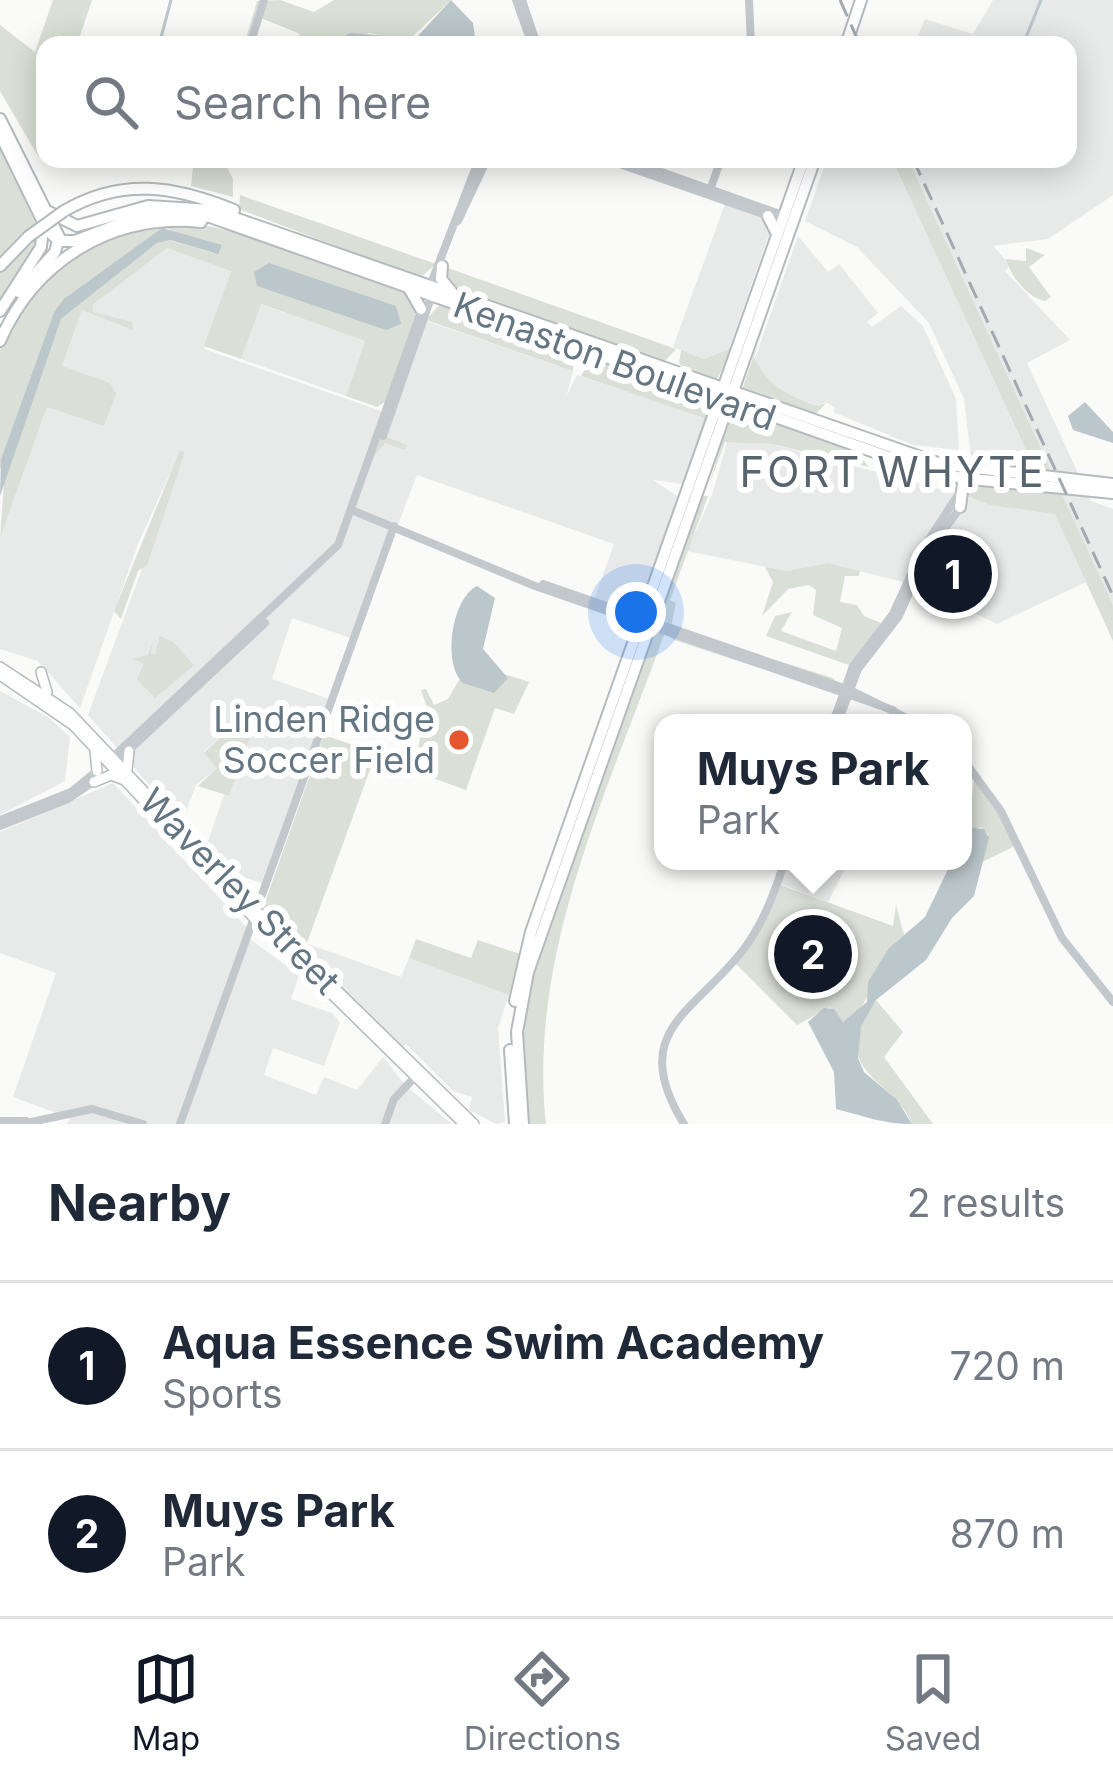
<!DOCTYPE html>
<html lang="en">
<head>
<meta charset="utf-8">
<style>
	:root { --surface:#fff; --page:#f2f2f3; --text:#1f2937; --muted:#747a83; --line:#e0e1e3; --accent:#111827 }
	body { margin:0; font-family:Inter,sans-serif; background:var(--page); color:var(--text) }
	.you { position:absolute; left:636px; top:612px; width:42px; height:42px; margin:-30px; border:9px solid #fff; border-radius:50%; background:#1a73e8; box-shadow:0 0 0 18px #1a73e833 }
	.badge { display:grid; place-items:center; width:78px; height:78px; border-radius:50%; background:var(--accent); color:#fff; font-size:39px; font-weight:700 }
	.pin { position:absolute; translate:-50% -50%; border:6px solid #fff; box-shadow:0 3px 12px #0006 }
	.popup { position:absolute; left:654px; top:714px; width:318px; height:156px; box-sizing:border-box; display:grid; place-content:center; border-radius:24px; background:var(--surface); filter:drop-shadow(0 3px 9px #0005); font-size:39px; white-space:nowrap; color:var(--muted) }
	.popup b { font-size:45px; color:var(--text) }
	.popup::after { content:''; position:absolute; left:50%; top:100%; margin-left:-24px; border:24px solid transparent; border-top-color:var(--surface) }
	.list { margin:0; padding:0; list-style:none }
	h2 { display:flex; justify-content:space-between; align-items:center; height:156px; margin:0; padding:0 48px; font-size:51px }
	h2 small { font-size:39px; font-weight:400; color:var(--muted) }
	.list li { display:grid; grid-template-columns:78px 1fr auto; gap:36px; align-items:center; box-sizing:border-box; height:168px; padding:0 48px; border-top:3px solid var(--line) }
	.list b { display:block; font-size:45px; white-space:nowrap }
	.list p { margin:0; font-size:39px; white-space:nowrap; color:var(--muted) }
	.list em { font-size:39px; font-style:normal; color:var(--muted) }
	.icon { flex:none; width:66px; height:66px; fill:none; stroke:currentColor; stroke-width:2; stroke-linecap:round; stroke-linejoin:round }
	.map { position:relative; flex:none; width:1113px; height:1124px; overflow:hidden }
	.search { position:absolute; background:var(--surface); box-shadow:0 6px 30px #0003; left:36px; right:36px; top:36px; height:132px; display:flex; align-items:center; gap:30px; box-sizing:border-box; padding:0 42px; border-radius:24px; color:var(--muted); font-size:45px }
	.sheet { height:492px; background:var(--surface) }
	nav { display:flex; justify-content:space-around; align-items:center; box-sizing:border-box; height:168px; border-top:3px solid var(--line); background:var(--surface); font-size:33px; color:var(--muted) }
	nav a { display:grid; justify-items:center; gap:6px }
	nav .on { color:var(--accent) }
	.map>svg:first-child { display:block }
	.built { fill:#e8e9e9 }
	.green { fill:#dadfd7; fill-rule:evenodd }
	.water { fill:#bbc7cb }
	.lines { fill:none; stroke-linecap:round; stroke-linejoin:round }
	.stream { stroke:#bbc7cb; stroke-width:3 }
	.secondary-casing { stroke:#b3babf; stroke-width:12 }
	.primary-casing { stroke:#b5babe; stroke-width:14 }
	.tertiary { stroke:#c3c8cc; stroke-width:8 }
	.secondary { stroke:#fff; stroke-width:9 }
	.primary { stroke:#fff; stroke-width:10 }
	.rail { stroke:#a2aab0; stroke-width:3; stroke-dasharray:18 9; stroke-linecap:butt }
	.primary-bridge-casing { stroke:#b5babe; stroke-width:14; stroke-linecap:butt }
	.primary-bridge { stroke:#fff; stroke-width:10 }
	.poi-dot { fill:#e4572e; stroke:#fff; stroke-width:4.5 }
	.labels { text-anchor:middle; stroke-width:12; stroke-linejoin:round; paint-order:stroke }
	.street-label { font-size:36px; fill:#657683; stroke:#fff }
	.poi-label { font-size:36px; fill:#657683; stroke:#fff; text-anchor:end }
	.quarter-label { font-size:42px; letter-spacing:3px; fill:#57646e; stroke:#fff }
</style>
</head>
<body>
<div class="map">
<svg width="1113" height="1124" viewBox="0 0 1113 1124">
	<rect width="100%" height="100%" fill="#fafaf8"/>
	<!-- built -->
	<g class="built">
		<polygon points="993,0 1113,0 1113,195 1048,239 993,246 1010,265 1005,271 1070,340 1027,363 1091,501 1113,509 1113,605 908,159 1068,159 1068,45 914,45 925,19 973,34"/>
		<polygon points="827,159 892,159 1026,450 1025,460 978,457 970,450 964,399 929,323 857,247 805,221"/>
		<polygon points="725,204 765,218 770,232 729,349 704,359 673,347"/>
		<polygon points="798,236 828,272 839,264 878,313 867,322 872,327 901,306 923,326 956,399 959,450 913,445 833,412 835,408 826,402 817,406 775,390 760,371 755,358"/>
		<polygon points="167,248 231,270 204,349 384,412 423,320 573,371 566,397 577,375 705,418 684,484 653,480 679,497 640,610 632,613 594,600 614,544 417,475 354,639 292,618 272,679 332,700 267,885 229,872 206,847 224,795 229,796 243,716 204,752 217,768 196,785 182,822 88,715 185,452 180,451 138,544 80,708 38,661 0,649 0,538 82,309"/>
		<polygon points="260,304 365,341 346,396 241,359"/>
		<polygon points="727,442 772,444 958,494 907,583 827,563 787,571 687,551 712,495"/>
		<polygon points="964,495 990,505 1055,513 1086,582 997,624 913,584"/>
		<polygon points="0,691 48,717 70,737 65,781 0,815"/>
		<polygon points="113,783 250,931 247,937 299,975 291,999 332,1013 340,1022 324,1066 273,1048 264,1075 316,1095 324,1077 357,1090 383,1057 406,1086 452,1124 67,1124 70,1118 13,1097 56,973 0,953 0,832"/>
		<polygon points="785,861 849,861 828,902 777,883"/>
		<polygon points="308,944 401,977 409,958 509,995 498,1028 505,1122 496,1124 469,1110 472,1097 453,1091 406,1044 403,1048 304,951"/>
	</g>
	<!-- green -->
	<g class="green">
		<polygon points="53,0 92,0 77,45 45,45 45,135 38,156 0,91 0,25 35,52"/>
		<polygon points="280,0 314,12 334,0 451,0 409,40 369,33 338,45 307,45 298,33 258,17 251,45 244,45 257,1"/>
		<polygon points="0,140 42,238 0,303"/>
		<polygon points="194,159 223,159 233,179 233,197 191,186"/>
		<polygon points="892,159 908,159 1113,605 1113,641 1055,514 990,505 964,495 978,481 967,479 975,465 970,450 978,457 1025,460 1026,450"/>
		<polygon points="240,195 436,264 420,278 239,209"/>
		<path d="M195 223 256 237 408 291 421 303 384 436 407 445 405 450 385 443 372 459 388 400 377 407 346 396 365 341 261 304 241 359 204 346 231 271 167 248 92 305 93 312 132 322 133 330 82 310 62 366 110 383 116 394 104 426 47 407 0 538 5 470 0 468V349L18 311 72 254 129 228ZM167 228 213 253 169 240 157 243 61 319 4 468 1 459 54 312Z"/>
		<path d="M1026 248 1045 255 1029 267 1051 297 1045 301C1028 299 1010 275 1006 259L1026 261Z"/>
		<polygon points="445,267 676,349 664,362 451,290"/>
		<polygon points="440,304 565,348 574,357 573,371 426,320"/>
		<path d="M763 328 754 357C769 387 785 394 817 406L826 403 815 415 742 390Z"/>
		<polygon points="736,340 717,380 687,372 679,363 681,350 704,359 729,349"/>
		<polygon points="599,360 708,400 711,406 683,482 704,418 581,376 588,364"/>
		<polygon points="741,410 855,450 869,467 772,444 725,442 709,485 729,419"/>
		<polygon points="180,450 185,452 147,565 138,571 121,619 114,611"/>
		<path d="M697 496H708L670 600 676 603 671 627 833 678 848 696 844 723H826L842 695 674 640 665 632C609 789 527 954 546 1124H526L521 1002 641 624 536 582 643 617 638 607 677 498 682 503Z"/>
		<polygon points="827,563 860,571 859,576 845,576 840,602 857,605 864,616 881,623 849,665 766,636 775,616 792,612 781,631 836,651 842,628 813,615 816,590 809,585 788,589 762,616 773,582 765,567 787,571"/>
		<polygon points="160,636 173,642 194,665 155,698 137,679 144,663 133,659 148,655 153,641 151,653 155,655"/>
		<polygon points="507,675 529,682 514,714 495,708 466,790 413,771 420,739 416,711 427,707 421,690 426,689 434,705 448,699 459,680"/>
		<polygon points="244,715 254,726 229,796 198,786 217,768 204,753"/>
		<polygon points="324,735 376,753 304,951 263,908"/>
		<polygon points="975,772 1017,845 980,863 988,834 981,827 968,832"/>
		<path d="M779 861H785L777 883 783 886 893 926 896 905 904 935C871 958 877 997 850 1021H840L830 1007 797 1025 733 961 772 897Z"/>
		<polygon points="416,939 471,958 478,940 520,954 509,995 409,958"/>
		<path d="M876 1000 903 1032 884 1057 933 1124H912C892 1076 823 1072 876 1000Z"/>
	</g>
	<!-- water -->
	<g class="water">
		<polygon points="451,0 473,23 476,45 336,41 350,33 416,38"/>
		<polygon points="162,228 222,245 218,254 170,240 157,243 61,319 0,496 1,459 54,312 64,299"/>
		<polygon points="269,263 396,306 401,324 386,330 257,286 254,272"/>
		<polygon points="1085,402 1113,432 1113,443 1073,430 1068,416"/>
		<path d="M477 586 495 598 483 649 508 678 494 693 463 683C442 663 452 598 477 586Z"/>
		<path d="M973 828 984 829 989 838 974 896 952 918 926 960 876 1000 861 1026 858 1058 864 1072 897 1100 912 1124C883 1124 864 1116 836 1109L834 1072 808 1022 824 1008 834 1009 843 1022 867 1002 868 982 889 948 925 917 952 861H963V839Z"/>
	</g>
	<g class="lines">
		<!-- stream -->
		<g class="stream">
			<polyline points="159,45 171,0"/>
			<polyline points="1023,45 1041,0"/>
		</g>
		<defs>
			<g id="secondary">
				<polyline points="0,667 70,713 274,929 474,1124"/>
				<polyline points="41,672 47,692"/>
				<polyline points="0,675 73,725 251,915 464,1124"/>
				<polyline points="95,751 97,771"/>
				<polyline points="127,770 129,751"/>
				<polyline points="94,782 111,775 122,779"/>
			</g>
			<g id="primary">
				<polyline points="846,45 861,0"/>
				<polyline points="0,119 59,237 55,252 19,292"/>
				<polyline points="0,134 47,230 59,241 75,241 146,214 210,217 894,459 961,478 1113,493"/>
				<path d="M64 211C122 177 175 186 234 210"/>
				<polyline points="49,212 77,226 148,206 212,210 941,464 1113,484"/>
				<polyline points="768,216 777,234"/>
				<polyline points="0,266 28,237"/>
				<polyline points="442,266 441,279 451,291"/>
				<polyline points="410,290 421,309"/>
				<polyline points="0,311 41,247 43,228"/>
				<path d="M0 341C35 260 113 213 201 222"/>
				<polyline points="960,507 964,475"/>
				<polyline points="515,1001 531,932 804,159"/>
				<polyline points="510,1050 515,1124"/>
				<polyline points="523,1124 517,1032 528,972 815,159"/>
			</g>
		</defs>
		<!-- secondary casing -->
		<use href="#secondary" class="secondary-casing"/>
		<!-- primary casing -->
		<use href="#primary" class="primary-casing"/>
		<!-- tertiary -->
		<g class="tertiary">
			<polyline points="516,0 532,45"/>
			<polyline points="522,0 537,45"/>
			<polyline points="749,0 751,45"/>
			<polyline points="250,45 264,0"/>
			<polyline points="525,159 574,159"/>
			<polyline points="605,159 786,222"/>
			<polyline points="625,159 788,217"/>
			<polyline points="709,193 721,159"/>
			<polyline points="458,221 487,159"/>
			<polyline points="430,286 479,159"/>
			<polyline points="383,436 433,292"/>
			<polyline points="354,511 535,586 893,710"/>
			<polyline points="543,584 850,690 917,723"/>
			<polyline points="838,722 858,669 899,616 926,554 960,508"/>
			<polyline points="833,723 853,666 893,614 922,550 958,495"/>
			<polyline points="111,759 338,545 423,306"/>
			<polyline points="963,759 1001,811 1062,938 1113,1002"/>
			<polyline points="114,764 265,623"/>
			<polyline points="0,820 71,792 99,769"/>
			<polyline points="0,826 68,799 99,778"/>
			<polyline points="0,1121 26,1121"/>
			<polyline points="22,1124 92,1109 143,1124"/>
			<polyline points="180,1124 394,526"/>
			<polyline points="385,1124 394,1099 416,1076"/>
			<path d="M684 1124C625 1029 698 1012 746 946 765 920 775 890 785 861"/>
		</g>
		<!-- secondary -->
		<use href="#secondary" class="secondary"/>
		<!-- primary -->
		<use href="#primary" class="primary"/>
		<!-- rail -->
		<g class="rail">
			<polyline points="840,0 860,45"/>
			<polyline points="913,159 1113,596"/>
		</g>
		<defs>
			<polyline id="primary-bridge" points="28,237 64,211"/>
		</defs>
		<!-- primary-bridge casing -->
		<use href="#primary-bridge" class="primary-bridge-casing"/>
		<!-- primary-bridge -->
		<use href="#primary-bridge" class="primary-bridge"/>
	</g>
	<!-- markers -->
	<circle class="poi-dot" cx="459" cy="740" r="12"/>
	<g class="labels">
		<!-- street labels -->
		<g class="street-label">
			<text transform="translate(615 361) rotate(20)" y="13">Kenaston Boulevard</text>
			<text transform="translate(240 891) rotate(46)" y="13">Waverley Street</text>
		</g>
		<!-- poi labels -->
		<g class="poi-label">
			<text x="435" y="732">Linden Ridge<tspan x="435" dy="41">Soccer Field</tspan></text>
		</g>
		<!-- quarter labels -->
		<g class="quarter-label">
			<text x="893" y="487">FORT WHYTE</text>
		</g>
	</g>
</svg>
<div class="you"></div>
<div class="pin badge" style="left:953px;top:574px">1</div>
<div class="pin badge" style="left:813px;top:954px">2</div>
<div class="popup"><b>Muys Park</b>Park</div>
<div class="search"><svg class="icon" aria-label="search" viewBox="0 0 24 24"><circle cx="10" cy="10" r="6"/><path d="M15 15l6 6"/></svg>Search here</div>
</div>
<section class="sheet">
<h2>Nearby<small>2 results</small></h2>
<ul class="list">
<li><span class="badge">1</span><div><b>Aqua Essence Swim Academy</b><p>Sports</p></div><em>720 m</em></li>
<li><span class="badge">2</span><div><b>Muys Park</b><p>Park</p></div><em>870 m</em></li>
</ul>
</section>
<nav>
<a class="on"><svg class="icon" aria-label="map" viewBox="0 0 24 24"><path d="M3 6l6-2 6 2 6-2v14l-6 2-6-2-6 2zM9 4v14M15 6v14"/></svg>Map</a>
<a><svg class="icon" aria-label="directions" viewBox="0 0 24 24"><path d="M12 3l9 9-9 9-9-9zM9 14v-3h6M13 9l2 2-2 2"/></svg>Directions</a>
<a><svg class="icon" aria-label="saved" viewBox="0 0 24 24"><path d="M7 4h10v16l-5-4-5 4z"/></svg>Saved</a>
</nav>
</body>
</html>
